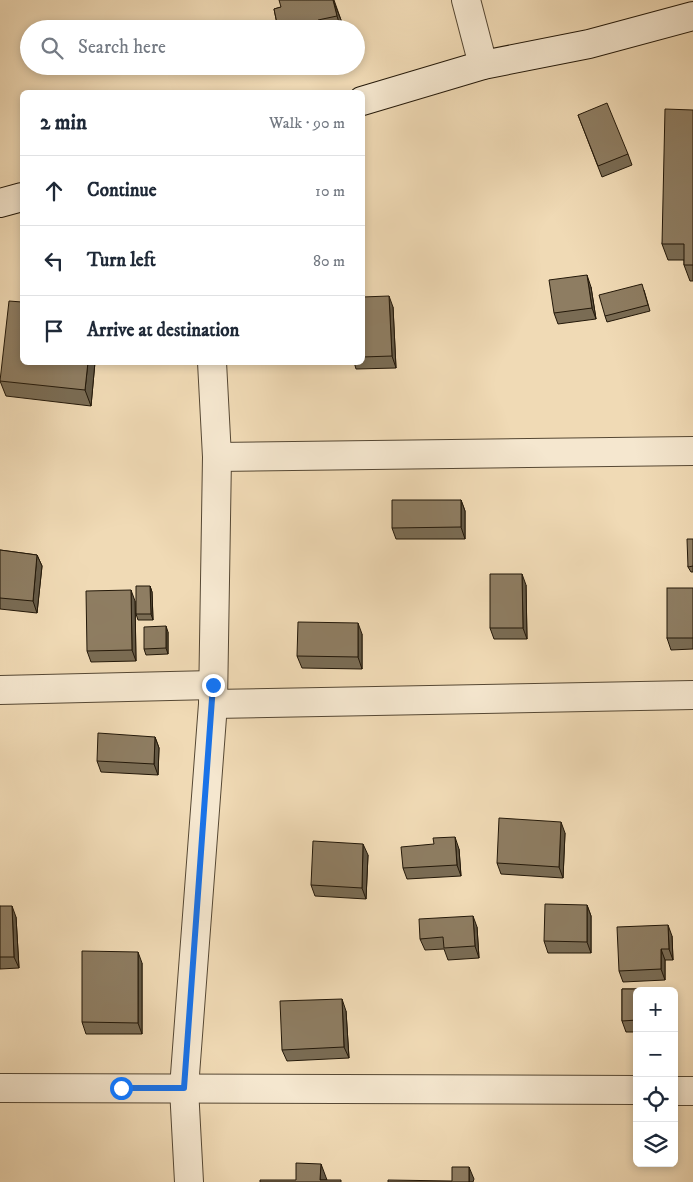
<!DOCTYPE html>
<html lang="en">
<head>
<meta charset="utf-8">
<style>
	:root { --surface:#fff; --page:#f6f6f7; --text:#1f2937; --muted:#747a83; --line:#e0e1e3 }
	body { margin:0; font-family:"IM FELL DW Pica",serif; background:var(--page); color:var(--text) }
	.controls { position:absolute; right:15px; bottom:15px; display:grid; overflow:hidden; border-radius:8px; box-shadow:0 2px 8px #0003 }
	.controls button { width:45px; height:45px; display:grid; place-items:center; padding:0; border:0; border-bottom:1px solid var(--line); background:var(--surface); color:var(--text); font:25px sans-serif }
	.stop { position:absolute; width:15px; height:15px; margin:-11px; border:4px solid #1a73e8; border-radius:50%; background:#fff }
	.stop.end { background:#1a73e8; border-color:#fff; box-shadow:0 1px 5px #0008 }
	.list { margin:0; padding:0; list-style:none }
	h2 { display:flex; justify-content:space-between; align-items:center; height:65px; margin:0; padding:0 20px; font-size:21px }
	h2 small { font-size:16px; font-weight:400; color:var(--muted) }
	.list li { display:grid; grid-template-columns:32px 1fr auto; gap:15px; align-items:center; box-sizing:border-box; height:70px; padding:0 20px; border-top:1px solid var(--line) }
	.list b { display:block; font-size:19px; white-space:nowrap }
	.list em { font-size:16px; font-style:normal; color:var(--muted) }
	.icon { flex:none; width:28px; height:28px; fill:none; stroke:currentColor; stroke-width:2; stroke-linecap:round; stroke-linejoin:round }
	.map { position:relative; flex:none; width:693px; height:1182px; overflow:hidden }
	.search { position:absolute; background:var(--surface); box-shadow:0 2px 8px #0003; left:20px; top:20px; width:345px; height:55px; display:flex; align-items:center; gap:12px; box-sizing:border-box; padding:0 18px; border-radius:28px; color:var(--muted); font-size:19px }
	.panel { position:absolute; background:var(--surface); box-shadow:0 2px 8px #0003; left:20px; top:90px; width:345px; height:275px; border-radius:8px }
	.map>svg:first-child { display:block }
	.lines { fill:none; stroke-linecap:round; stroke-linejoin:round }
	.street-casing { stroke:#564834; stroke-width:30 }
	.secondary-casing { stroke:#231809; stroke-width:30 }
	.street { stroke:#f5e7cf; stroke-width:28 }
	.secondary { stroke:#f5e7cf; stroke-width:28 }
	.wall { fill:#7a6c54; stroke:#231809 }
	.shaded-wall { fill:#635845; stroke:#231809 }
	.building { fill:#8e7d62; stroke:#231809 }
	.route { stroke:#1a73e8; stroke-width:6 }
</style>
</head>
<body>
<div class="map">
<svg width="693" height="1182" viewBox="0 0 693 1182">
	<rect width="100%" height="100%" fill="#f0dab5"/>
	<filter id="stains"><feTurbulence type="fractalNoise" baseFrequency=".004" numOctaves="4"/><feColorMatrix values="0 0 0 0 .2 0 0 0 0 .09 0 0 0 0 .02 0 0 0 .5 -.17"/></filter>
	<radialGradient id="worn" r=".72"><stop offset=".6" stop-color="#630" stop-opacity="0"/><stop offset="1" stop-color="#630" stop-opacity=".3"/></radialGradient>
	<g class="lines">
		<defs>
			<g id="street">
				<polyline points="466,0 483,65"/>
				<polyline points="217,457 693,451"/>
				<polyline points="0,690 213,685"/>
				<polyline points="213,704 693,695"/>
				<polyline points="0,1088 637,1090"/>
				<polyline points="674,1091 693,1091"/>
				<polyline points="189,1182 184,1088 213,704 217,457 212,362"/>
			</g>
			<g id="secondary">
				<polyline points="362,101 483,65 589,44 693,16"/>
				<polyline points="0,203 22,197"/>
			</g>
		</defs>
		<!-- street casing -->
		<use href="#street" class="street-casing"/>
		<!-- secondary casing -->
		<use href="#secondary" class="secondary-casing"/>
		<!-- street -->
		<use href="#street" class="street"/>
		<!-- secondary -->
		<use href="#secondary" class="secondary"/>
	</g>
	<!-- wall -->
	<g class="wall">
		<polygon points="334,0 341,20 343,29 278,29 274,9 281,7"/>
		<polygon points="693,110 693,281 690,281 684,265 684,260 668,260 662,244"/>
		<polygon points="578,115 628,154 632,165 602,177"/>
		<polygon points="591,287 596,319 558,324 554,313"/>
		<polygon points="644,290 650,311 607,322 605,316"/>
		<polygon points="362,297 393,307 396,368 356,369 354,362 362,362"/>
		<polygon points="22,362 95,362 91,406 6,396 0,381"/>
		<polygon points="461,500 465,511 465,539 396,539 392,528"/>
		<polygon points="693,539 693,572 691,572 688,567"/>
		<polygon points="0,550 37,555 42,566 37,613 0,609"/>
		<polygon points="526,585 527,639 494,639 490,628"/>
		<polygon points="150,586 152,592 153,620 138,620 136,614"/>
		<polygon points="693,588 693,649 671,650 667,638"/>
		<polygon points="135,601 136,661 91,662 87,651"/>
		<polygon points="168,632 168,654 146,655 144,649"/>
		<polygon points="362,634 362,669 302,668 297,656"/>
		<polygon points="155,737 159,748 158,775 101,772 97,761"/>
		<polygon points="565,833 563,878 501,874 497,863"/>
		<polygon points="459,849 461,876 407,879 403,868"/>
		<polygon points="368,855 366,899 315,896 311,885"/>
		<polygon points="587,905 591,916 591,953 548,953 544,941"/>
		<polygon points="0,906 16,917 19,968 0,969"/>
		<polygon points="477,927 479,958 448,960 444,949 425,950 420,939"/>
		<polygon points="672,936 673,960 665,960 665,980 623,982 619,971"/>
		<polygon points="142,963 142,1034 86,1034 82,1022"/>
		<polygon points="622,989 671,989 671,991 637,991 637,1032 626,1032 622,1021"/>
		<polygon points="346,1011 349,1058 287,1061 282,1050"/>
	</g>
	<!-- shaded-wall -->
	<g class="shaded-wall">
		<polygon points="333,0 341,20 343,29 341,29 337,16"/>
		<polygon points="587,275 591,287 596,319 592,308"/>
		<polygon points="389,296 393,307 396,368 392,356"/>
		<polygon points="88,362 95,362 91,406 85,390"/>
		<polygon points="461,500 465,511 465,539 461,527"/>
		<polygon points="37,555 42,566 37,613 33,601"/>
		<polygon points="522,574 526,585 527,639 523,628"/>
		<polygon points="150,586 152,592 153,620 151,614"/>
		<polygon points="131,590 135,601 136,661 132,650"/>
		<polygon points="358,623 362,634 362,669 358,657"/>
		<polygon points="166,626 168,632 168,654 166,648"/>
		<polygon points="155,737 159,748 158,775 154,764"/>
		<polygon points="561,822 565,833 563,878 559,867"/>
		<polygon points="455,837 459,849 461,876 457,865"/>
		<polygon points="363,844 368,855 366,899 362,888"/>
		<polygon points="587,905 591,916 591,953 587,942"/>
		<polygon points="12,906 16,917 19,968 14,957"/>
		<polygon points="473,916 477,927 479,958 475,946"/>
		<polygon points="668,925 672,936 673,960 669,949"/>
		<polygon points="661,949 665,960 665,980 661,969"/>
		<polygon points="138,952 142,963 142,1034 138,1023"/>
		<polygon points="342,999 346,1011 349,1058 344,1047"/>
		<polygon points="674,999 675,1000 676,1031 674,1027"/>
		<polygon points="321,1164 327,1180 320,1180"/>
		<polygon points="469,1167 474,1179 473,1182 469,1182"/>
	</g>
	<!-- building -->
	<g class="building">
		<polygon points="279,0 333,0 337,16 318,20 320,29 286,29 286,26 278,28 274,9 281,7"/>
		<polygon points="607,103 628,154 598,166 578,115"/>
		<polygon points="665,109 693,110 693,265 684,265 684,244 662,244"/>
		<polygon points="587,275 592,308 554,313 549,280"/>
		<polygon points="642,284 648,305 605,316 599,295"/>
		<polygon points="389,296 392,356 362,357 362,297"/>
		<polygon points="9,301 22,302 22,362 88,362 85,390 0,381"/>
		<polygon points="392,500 461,500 461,527 392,528"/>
		<polygon points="687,539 693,539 693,566 688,567"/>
		<polygon points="0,550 37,555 33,601 0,598"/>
		<polygon points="490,574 522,574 523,628 490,628"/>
		<polygon points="136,586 150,586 151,614 136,614"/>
		<rect x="667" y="588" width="26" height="50"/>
		<polygon points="131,590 132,650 87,651 86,591"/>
		<polygon points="298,622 358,623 358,657 297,656"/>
		<polygon points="166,626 166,648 144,649 144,627"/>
		<polygon points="98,733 155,737 154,764 97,761"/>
		<polygon points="499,818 561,822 559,867 497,863"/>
		<polygon points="455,837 457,865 403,868 401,847 434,844 433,838"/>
		<polygon points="313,841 363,844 362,888 311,885"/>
		<polygon points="545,904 587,905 587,942 544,941"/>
		<polygon points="0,906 12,906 14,957 0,957"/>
		<polygon points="473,916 475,946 444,948 443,937 420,939 419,919"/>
		<polygon points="668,925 669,949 661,949 661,969 619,971 617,927"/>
		<polygon points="82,951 138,952 138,1023 82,1022"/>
		<polygon points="622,989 671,989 671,991 637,991 637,1020 622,1021"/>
		<polygon points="342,999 344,1047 282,1050 280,1001"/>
		<polygon points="296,1163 321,1164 320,1180 341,1180 341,1182 260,1182 260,1180 296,1180"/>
		<polygon points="452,1167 469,1167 469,1182 388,1182 388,1180 452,1181"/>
	</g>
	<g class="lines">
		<!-- route -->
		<polyline class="route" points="121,1088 184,1088 213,685"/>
	</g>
	<rect width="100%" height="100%" filter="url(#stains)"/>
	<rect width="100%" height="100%" fill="url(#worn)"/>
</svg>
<div class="controls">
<button>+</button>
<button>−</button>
<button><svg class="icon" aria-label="locate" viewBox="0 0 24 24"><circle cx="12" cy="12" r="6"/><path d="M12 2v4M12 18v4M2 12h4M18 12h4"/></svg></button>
<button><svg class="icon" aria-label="layers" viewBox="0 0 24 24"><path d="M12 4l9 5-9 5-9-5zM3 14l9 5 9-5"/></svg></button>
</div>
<div class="stop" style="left:121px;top:1088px"></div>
<div class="stop end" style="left:213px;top:685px"></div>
<div class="search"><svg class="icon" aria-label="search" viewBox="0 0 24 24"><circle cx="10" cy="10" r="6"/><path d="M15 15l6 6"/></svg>Search here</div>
<section class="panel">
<h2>2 min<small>Walk · 90 m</small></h2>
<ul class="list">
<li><svg class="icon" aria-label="ahead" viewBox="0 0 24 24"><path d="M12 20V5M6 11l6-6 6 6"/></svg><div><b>Continue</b></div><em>10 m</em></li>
<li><svg class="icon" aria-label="left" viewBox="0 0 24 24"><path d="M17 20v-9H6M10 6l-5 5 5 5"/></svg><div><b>Turn left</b></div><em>80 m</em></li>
<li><svg class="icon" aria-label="arrive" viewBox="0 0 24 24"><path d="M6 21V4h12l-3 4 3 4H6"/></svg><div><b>Arrive at destination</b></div></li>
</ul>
</section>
</div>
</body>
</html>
